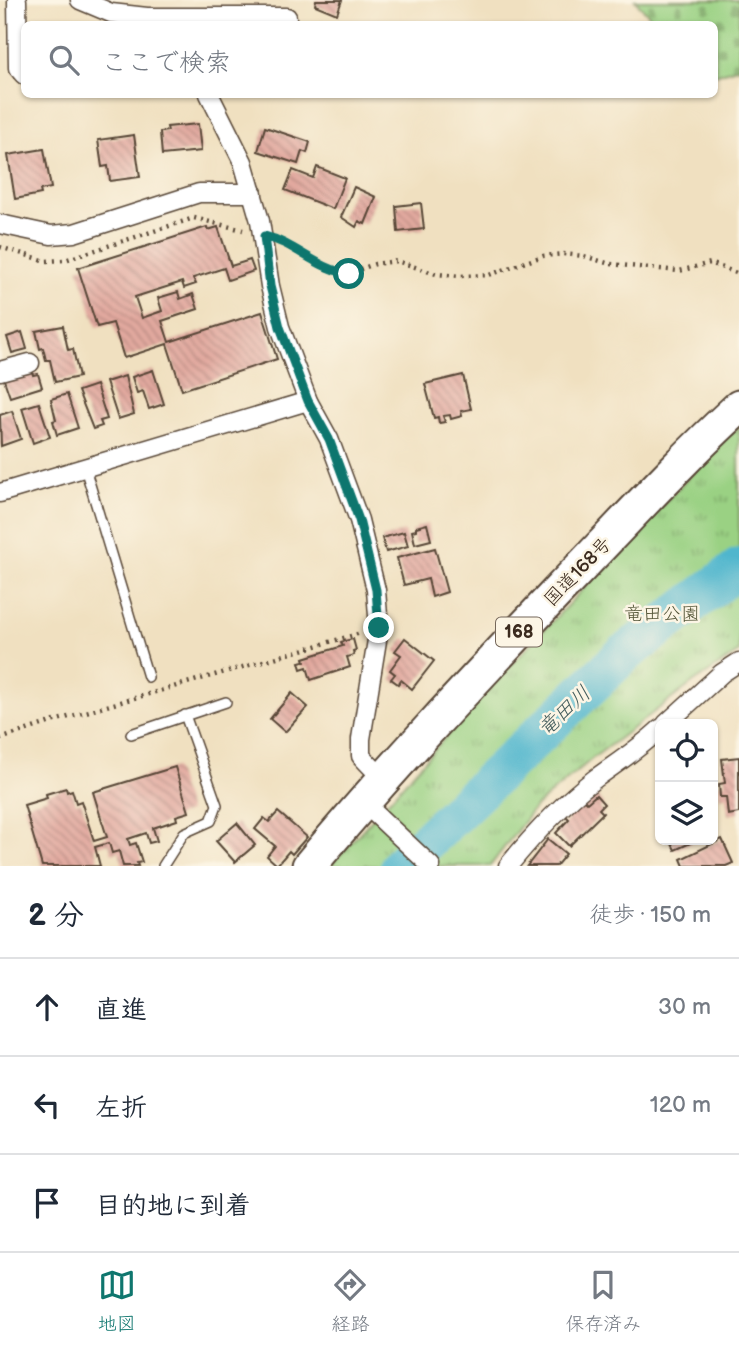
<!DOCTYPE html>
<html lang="ja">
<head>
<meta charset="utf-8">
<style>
	:root { --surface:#fff; --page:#f6f6f7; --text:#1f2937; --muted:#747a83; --line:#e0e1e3; --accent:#0f766e }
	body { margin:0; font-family:"Balsamiq Sans","Klee One",sans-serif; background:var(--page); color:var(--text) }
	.controls { position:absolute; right:21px; bottom:21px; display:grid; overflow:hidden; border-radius:10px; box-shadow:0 2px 5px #0004 }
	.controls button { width:63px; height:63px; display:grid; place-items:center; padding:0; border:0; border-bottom:2px solid var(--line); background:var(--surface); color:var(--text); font:35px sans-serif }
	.stop { position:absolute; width:21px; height:21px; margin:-16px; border:5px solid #0f766e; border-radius:50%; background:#fff }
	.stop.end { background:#0f766e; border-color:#fff; box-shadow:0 2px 7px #0008 }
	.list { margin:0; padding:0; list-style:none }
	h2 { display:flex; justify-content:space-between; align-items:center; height:91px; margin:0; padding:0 28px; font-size:30px }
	h2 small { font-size:23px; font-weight:400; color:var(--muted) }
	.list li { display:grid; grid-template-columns:46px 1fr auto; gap:21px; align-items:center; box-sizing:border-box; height:98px; padding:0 28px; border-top:2px solid var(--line) }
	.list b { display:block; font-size:26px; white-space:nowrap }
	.list em { font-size:23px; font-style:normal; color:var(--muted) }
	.icon { flex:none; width:38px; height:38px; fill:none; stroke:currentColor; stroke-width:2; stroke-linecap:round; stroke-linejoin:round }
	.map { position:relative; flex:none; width:739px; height:866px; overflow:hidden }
	.search { position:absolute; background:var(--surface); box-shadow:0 2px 5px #0004; left:21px; right:21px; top:21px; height:77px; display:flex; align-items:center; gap:18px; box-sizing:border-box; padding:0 24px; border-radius:10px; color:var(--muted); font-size:26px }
	.sheet { height:385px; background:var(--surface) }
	nav { display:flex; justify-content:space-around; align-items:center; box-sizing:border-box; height:98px; border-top:2px solid var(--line); background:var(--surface); font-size:19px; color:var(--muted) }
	nav a { display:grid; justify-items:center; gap:4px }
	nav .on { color:var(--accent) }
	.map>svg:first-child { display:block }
	.cemetery { fill:url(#cemetery-stones); stroke:#6a7e50; stroke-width:2 }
	.park { fill:url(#park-tufts); stroke:#6a7e50; stroke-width:2 }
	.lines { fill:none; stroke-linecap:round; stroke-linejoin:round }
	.river { stroke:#4fb6cd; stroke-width:40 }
	.building { fill:url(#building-back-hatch) }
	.lane-casing { stroke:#564536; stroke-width:12 }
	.street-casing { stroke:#564536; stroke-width:21 }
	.highway-casing { stroke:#564536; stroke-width:37 }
	.path { stroke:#564536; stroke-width:4.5; stroke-dasharray:2 5; stroke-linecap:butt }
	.lane { stroke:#fff; stroke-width:9 }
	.street { stroke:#fff; stroke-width:18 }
	.highway { stroke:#fff; stroke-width:33 }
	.route { stroke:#0f766e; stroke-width:9 }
	.labels { text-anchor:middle; stroke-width:5; stroke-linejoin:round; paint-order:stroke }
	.shield { fill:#fcf5e5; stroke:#75675a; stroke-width:2 }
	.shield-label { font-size:18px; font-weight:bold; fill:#3b2a1e }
	.street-label { font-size:19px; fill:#3b2a1e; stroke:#fcf5e5 }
	.park-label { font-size:19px; fill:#535437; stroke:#fcf5e5 }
	.water-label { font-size:21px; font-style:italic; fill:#425b5b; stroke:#fcf5e5 }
</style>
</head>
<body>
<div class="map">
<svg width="739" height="866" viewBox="0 0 739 866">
	<defs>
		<pattern id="cemetery-stones" width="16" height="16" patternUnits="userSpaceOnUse" patternTransform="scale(1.75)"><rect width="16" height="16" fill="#9ad183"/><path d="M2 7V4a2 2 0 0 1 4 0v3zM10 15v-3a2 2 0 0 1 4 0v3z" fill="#7faa6b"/></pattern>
		<pattern id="park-tufts" width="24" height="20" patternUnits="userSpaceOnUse" patternTransform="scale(1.75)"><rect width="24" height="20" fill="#9ad183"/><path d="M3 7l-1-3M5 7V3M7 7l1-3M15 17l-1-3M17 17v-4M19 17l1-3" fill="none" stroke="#7faa6b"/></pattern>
		<pattern id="building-back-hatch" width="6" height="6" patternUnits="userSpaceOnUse" patternTransform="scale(1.75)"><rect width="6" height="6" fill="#e2a99f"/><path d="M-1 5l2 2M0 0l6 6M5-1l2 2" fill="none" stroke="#b88a81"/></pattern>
	</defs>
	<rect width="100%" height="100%" fill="#fcf5e5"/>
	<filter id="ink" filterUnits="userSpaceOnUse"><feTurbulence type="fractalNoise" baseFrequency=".0143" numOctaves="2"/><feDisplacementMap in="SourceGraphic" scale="14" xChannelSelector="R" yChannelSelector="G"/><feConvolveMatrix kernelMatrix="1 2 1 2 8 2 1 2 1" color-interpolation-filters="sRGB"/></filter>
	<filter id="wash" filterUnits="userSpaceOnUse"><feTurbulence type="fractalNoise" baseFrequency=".00686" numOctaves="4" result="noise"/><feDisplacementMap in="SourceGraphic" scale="28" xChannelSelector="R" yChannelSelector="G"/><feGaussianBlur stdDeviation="1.57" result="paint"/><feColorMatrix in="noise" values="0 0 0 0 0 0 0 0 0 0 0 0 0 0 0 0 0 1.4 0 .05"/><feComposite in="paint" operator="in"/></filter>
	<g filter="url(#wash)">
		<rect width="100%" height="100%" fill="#f0e0c0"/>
		<!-- cemetery -->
		<polygon class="cemetery" points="635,0 739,0 739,67 715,75 714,24 657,24"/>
		<!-- park -->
		<polygon class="park" points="739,427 739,652 694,682 593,758 535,807 490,866 330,866 494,683 723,441"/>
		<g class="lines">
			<!-- river -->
			<polyline class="river" points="400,866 623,655 739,568"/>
		</g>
		<g id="blocks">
			<!-- building -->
			<g class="building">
				<polygon points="316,0 342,0 337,14 315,5"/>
				<polygon points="198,124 201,151 162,155 160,132 168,131 167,127"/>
				<polygon points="265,127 310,142 307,153 302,151 298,164 258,151"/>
				<polygon points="134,135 140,177 110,181 108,166 102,167 98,140"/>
				<polygon points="44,149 51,188 40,190 41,194 15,199 8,155"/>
				<polygon points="317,167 345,178 333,209 285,190 293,170 313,178"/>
				<polygon points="354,187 376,197 365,224 359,221 356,227 341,217"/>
				<polygon points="421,203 424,229 398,232 396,206"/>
				<polygon points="207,227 208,230 218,227 231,266 250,260 254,271 228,280 224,268 193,278 196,284 184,288 182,282 135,297 142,318 162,311 158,298 178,292 180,299 193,294 198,309 162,321 169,342 262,312 277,359 182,390 167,344 124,358 113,323 97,327 78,268"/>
				<polygon points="63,326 68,350 73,349 79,377 55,382 50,360 46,360 43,348 40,349 36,331"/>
				<polygon points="22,332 27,349 12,353 7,337"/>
				<polygon points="31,368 33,375 38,374 42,387 10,397 3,377"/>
				<polygon points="153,370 164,404 149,409 143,391 137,393 132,377"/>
				<polygon points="463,375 471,409 461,411 462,416 451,419 450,415 443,416 445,422 439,423 438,417 434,418 425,384"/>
				<polygon points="125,376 134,414 118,419 106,382"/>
				<polygon points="96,385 107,419 100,421 102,426 93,429 78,391"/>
				<polygon points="67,394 78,428 57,435 53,421 56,420 51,399"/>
				<polygon points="39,403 50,437 33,443 22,408"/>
				<polygon points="12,411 21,439 1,446 0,415"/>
				<polygon points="427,524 431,540 415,544 412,531 416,530 416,527"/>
				<polygon points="404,532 408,546 386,552 382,538"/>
				<polygon points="435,548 447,592 432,597 428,579 404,585 397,558"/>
				<polygon points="405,638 434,661 412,689 401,680 398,684 391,679 395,674 390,670 401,655 395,651"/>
				<polygon points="353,639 356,650 353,651 354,655 347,657 350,667 311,680 307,667 301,669 299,662 305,661 304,658 343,646 341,642"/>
				<polygon points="292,693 308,707 285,732 270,719"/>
				<polygon points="739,757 739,813 728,815 726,797 720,797 719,784 725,783 722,759"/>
				<polygon points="175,767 189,812 176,816 177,820 153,828 157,841 149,843 146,833 128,839 130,845 136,843 142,862 137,863 138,866 123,866 119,851 112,853 109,843 95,847 100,866 42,866 24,805 47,798 46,794 66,788 67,792 72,790 76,803 81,801 94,841 107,837 93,792"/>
				<polygon points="596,795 604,804 599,809 603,813 569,846 556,833 569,819 566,816 583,799 587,803"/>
				<polygon points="278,812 307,837 292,854 289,851 277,865 267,856 275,846 255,829 264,818 269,822"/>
				<polygon points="237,823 255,845 235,862 216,841"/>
				<polygon points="548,839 566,854 556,866 527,866"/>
				<polygon points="722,839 733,863 726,866 684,866 681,859"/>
				<polygon points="670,840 697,840 675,850"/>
			</g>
		</g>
	</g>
	<g filter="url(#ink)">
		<use href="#blocks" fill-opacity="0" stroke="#564536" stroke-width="2"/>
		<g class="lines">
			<defs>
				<g id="lane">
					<polyline points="85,468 148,677"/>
					<polyline points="131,734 226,702"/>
					<polyline points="163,866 184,833 211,821 217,805 185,715"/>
				</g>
				<g id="street">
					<polyline points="17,0 18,68 24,75"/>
					<polyline points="80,0 111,13 147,17 287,17"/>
					<polyline points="209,94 243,162 260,221 270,286 280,327 308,401 329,439 359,520 376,590 379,628 361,739 361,756 383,779"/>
					<polyline points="0,224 51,235 74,233 199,193 253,193"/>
					<polyline points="0,371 30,363"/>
					<polyline points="0,493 308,401"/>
					<polyline points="666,724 722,673 739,662"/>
					<polyline points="363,802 431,866"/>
					<path d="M508 866C534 834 563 803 596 778 618 762 640 748 660 729"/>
				</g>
				<path id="highway" d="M309 866C389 770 474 680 560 589 619 528 676 465 739 407"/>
			</defs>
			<!-- lane casing -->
			<use href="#lane" class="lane-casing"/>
			<!-- street casing -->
			<use href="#street" class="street-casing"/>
			<!-- highway casing -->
			<use href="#highway" class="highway-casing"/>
			<!-- path -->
			<g class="path">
				<polyline points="284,244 331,271 349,273 375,264 397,261 436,274 460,276 489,275 543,256 563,254 584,256 610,264 679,271 710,263 739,274"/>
				<polyline points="0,247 46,261 65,260 194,218 243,230"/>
				<polyline points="0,739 51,722 361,633"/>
			</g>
			<!-- lane -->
			<use href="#lane" class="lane"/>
			<!-- street -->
			<use href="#street" class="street"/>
			<!-- highway -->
			<use href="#highway" class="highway"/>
		</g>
	</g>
	<g class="lines" filter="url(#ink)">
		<!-- route -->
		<path class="route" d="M349 274C315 268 295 243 264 236L270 286 280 327 308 401 329 439 359 520 376 590 379 628"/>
	</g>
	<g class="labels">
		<!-- shield labels -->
		<rect class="shield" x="496" y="617.5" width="46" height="29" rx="5"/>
		<g class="shield-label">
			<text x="519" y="638">168</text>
		</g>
		<!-- street labels -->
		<g class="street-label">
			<text transform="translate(577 571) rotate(-46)" y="7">国道168号</text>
		</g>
		<!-- park labels -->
		<g class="park-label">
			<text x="662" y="620">竜田公園</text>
		</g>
		<!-- water labels -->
		<g class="water-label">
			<text transform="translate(564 711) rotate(-43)" y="7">竜田川</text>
		</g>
	</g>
</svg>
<div class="controls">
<button><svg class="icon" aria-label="locate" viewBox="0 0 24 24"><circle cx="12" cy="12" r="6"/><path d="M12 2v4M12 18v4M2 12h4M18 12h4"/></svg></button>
<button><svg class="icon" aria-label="layers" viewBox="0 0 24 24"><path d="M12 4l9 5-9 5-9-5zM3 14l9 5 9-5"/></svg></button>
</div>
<div class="stop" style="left:349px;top:274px"></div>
<div class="stop end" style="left:379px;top:628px"></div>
<div class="search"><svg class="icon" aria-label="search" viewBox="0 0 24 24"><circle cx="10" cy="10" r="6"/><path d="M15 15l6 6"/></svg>ここで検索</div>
</div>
<section class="sheet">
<h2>2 分<small>徒歩 · 150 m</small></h2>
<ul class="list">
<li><svg class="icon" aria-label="ahead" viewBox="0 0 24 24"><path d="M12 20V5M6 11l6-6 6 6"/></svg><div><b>直進</b></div><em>30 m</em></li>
<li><svg class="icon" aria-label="left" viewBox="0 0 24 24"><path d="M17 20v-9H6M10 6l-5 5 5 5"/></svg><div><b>左折</b></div><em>120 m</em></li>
<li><svg class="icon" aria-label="arrive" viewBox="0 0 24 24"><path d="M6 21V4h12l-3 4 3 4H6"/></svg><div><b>目的地に到着</b></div></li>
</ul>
</section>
<nav>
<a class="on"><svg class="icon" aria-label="map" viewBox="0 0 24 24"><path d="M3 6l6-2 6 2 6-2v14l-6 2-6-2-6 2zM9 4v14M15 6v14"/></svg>地図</a>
<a><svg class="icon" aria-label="directions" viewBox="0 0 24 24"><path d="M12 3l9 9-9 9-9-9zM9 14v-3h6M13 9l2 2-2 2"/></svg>経路</a>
<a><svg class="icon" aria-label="saved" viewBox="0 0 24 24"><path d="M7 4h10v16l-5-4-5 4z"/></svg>保存済み</a>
</nav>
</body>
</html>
